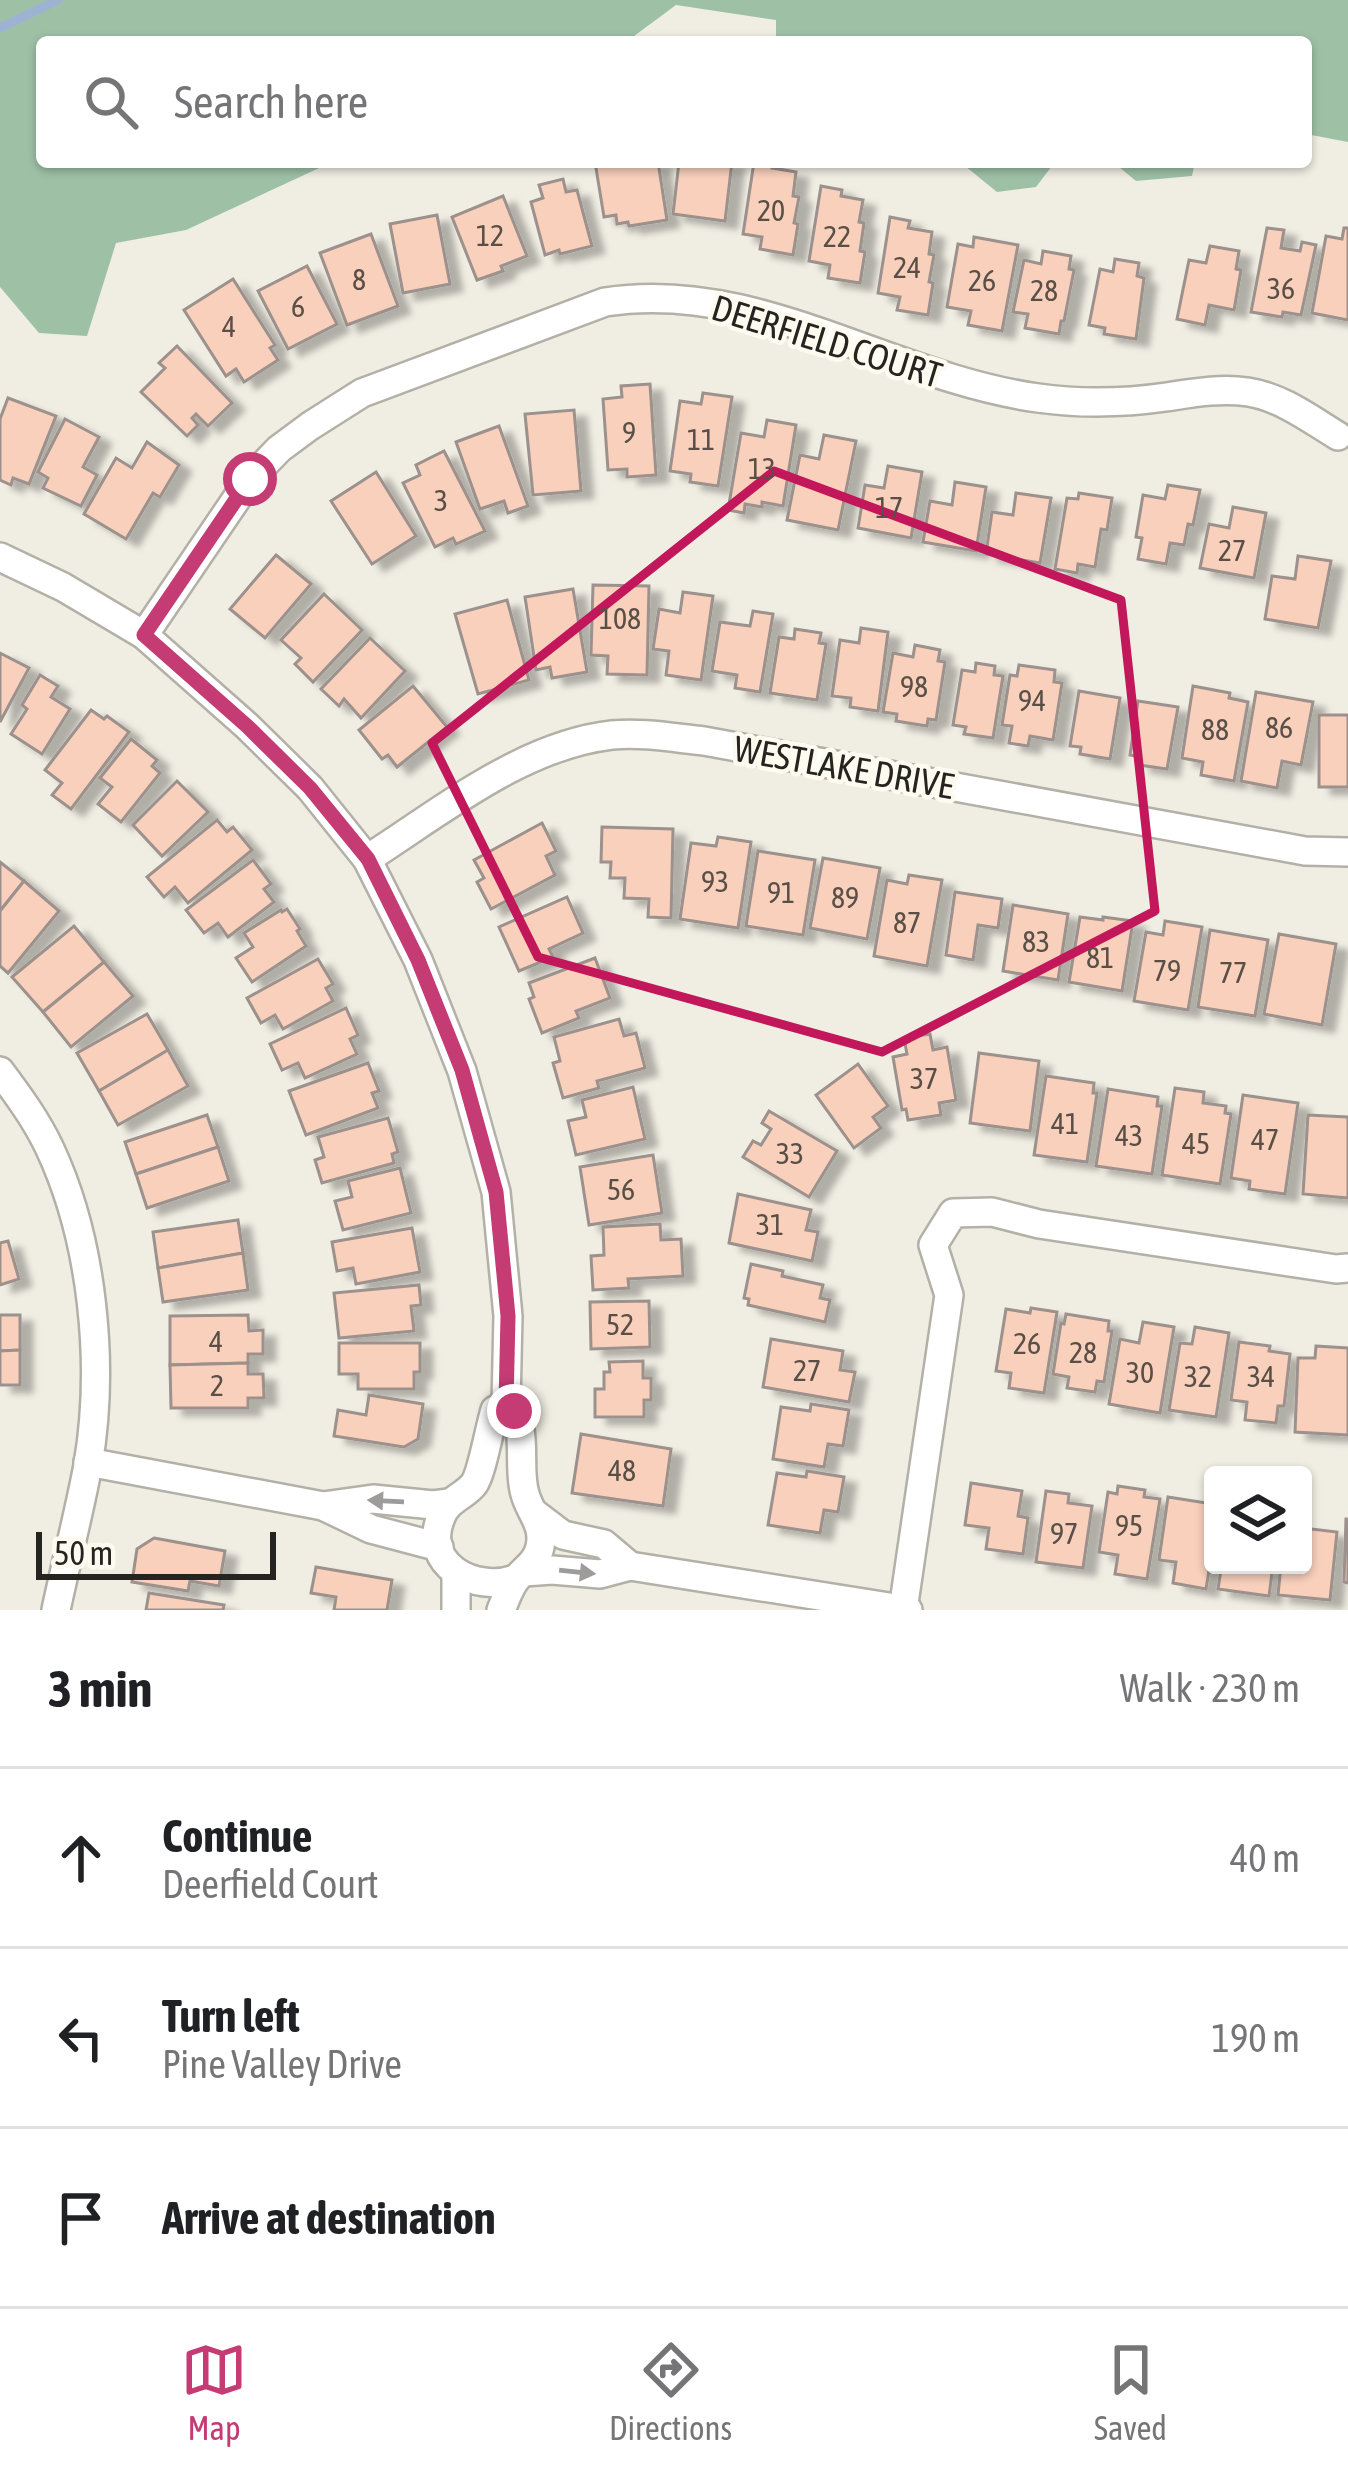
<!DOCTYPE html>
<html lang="en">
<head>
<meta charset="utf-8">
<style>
	:root { --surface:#fff; --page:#f2f2f2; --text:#202124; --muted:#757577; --line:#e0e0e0; --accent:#c53c75 }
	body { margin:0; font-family:"Asap Condensed",sans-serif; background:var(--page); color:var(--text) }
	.controls { position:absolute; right:36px; bottom:36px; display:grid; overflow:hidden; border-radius:12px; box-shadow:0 3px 9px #0004 }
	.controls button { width:108px; height:108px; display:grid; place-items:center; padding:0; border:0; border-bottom:3px solid var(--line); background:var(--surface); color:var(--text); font:60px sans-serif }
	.scale { position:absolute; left:36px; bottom:30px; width:240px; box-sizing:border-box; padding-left:12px; border:6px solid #252420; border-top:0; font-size:33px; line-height:42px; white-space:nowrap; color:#252420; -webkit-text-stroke:9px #fdfbf0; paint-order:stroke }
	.stop { position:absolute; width:36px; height:36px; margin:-27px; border:9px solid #c53c75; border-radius:50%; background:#fff }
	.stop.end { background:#c53c75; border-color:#fff; box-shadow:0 3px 12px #0008 }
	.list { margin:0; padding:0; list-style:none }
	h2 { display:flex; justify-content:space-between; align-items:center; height:156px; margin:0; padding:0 48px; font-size:51px }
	h2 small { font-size:39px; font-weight:400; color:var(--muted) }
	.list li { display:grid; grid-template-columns:78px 1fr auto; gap:36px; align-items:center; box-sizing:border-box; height:180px; padding:0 48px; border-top:3px solid var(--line) }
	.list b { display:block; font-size:45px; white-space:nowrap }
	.list p { margin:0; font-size:39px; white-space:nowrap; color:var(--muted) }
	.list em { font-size:39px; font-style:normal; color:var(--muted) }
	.icon { flex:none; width:66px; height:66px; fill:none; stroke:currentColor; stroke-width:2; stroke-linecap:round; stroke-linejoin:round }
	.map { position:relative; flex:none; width:1348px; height:1610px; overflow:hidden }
	.search { position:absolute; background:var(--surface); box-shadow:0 3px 9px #0004; left:36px; right:36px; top:36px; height:132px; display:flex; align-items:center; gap:30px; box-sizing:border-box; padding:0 42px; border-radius:12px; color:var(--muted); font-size:45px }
	.sheet { height:696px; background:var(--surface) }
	nav { display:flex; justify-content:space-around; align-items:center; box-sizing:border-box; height:168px; border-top:3px solid var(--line); background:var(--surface); font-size:33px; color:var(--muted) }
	nav a { display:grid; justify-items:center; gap:6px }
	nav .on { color:var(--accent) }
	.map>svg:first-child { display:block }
	.forest { fill:#9ec1a6 }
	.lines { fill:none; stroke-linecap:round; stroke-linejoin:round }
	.stream { stroke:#9eb2d4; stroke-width:9 }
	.building { fill:#f8d0bc; stroke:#9c918c; stroke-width:3; filter:url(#shadow) }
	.minor-casing { stroke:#b3b1a7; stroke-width:32 }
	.minor { stroke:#fff; stroke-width:27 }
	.oneway { fill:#9d9c9b }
	.route { stroke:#c53c75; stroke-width:15 }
	.marked { fill:none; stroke:#c2185b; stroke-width:9; stroke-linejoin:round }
	.labels { text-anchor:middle; stroke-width:9; stroke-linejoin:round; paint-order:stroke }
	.number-label { font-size:30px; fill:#5a4f47 }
	.street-label { font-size:36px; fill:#252420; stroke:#fdfbf0 }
</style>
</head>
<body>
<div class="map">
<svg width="1348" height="1610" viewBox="0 0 1348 1610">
	<defs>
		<filter id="shadow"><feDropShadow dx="12" dy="7" stdDeviation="3" flood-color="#0004"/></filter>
	</defs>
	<rect width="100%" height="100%" fill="#f0eee3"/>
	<!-- forest -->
	<g class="forest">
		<polygon points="0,0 1348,0 1348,142 1306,134 1306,42 776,42 776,20 676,5 626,42 42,42 42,162 332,162 186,230 116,243 87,336 39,333 0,287"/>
		<polygon points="960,162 1055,162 1036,187 997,192"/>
		<polygon points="1113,162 1195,162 1192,176 1136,181"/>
	</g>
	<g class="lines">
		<!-- stream -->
		<polyline class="stream" points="0,28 58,0"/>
	</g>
	<!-- building -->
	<g class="building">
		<polygon points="595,162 658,162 667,220 629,226 628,222 617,224 616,215 604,217"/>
		<polygon points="679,162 732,162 725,221 673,214"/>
		<polygon points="754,162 773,162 772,168 796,172 793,196 799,197 794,223 798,224 793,255 760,249 762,237 743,234"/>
		<polygon points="563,179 566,192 577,190 592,246 560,254 559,250 545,255 531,202 543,198 539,185"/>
		<polygon points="821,186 842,190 841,196 863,200 859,222 864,223 860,251 865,252 860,283 828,278 830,265 809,261"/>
		<polygon points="503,196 527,256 501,266 503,271 477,280 452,217"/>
		<polygon points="437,215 450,284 403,293 390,224"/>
		<polygon points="890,217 910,221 908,228 932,232 929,254 934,255 929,282 933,283 928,315 897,310 900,297 878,293"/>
		<polygon points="1267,228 1284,230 1281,248 1300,251 1302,242 1316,245 1301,315 1283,312 1282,317 1251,312"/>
		<polygon points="1344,228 1348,228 1348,320 1312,313 1326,236 1342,239"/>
		<polygon points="371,234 398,306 347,325 320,253"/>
		<polygon points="974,237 1018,245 1002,331 968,325 971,311 947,307 958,244 973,247"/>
		<polygon points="1210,246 1239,251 1236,269 1241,270 1234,310 1209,305 1205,325 1177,319 1189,260 1206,263"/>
		<polygon points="1043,251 1071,256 1069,269 1074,270 1064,321 1061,321 1059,334 1025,328 1028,314 1013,312 1024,260 1041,264"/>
		<polygon points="1115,259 1139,263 1137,276 1144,278 1136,339 1104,334 1105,328 1089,325 1100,269 1113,272"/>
		<polygon points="307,266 337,324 288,349 258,291"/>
		<polygon points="233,279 275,345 270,348 278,360 244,382 236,369 226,376 184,310"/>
		<polygon points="177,346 232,403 208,426 196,414 192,418 198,425 187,436 141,392 165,368 159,363"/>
		<polygon points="650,384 656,475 627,477 627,469 608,470 603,399 622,397 621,386"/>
		<polygon points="703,393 732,397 718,486 690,482 691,474 670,471 680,401 701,404"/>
		<polygon points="8,398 56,416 29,484 13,478 11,485 0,480 0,419"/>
		<polygon points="574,410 581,491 533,495 525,414"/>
		<polygon points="65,419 99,437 83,467 97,475 81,506 43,488 48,478 38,472"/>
		<polygon points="767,420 796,425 783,506 762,502 762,507 745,504 744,513 728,510 741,433 764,437"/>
		<polygon points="499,426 528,506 508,513 504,501 480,509 456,442"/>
		<polygon points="824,435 856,441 838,530 787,520 800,455 819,459"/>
		<polygon points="147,442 179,465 160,497 153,493 126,539 84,514 116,458 132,468"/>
		<polygon points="444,451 485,531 456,544 453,538 435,547 403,483 420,475 416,465"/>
		<polygon points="888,466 922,472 911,538 858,528 865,485 884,488"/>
		<polygon points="376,472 416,536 372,564 331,501"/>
		<polygon points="955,482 986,487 976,551 923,542 930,501 952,505"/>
		<polygon points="1168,485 1200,490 1193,525 1188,524 1184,545 1170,543 1166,564 1138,559 1142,538 1136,537 1143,495 1165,499"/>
		<polygon points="1016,493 1051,498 1040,563 986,554 992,512 1013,515"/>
		<polygon points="1079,493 1112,498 1107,530 1101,529 1095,567 1078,564 1077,573 1055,569 1067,498 1078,499"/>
		<polygon points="1233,507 1266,513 1254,578 1200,568 1209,524 1229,528"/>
		<polygon points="276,555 311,584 265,638 230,609"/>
		<polygon points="1298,556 1331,561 1318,628 1265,619 1272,576 1295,579"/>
		<polygon points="593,585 649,586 647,675 607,674 608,656 591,655"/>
		<polygon points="573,589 587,672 552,678 550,667 536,670 525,597"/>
		<polygon points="683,592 713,596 701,680 666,675 669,651 653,649 659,609 680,613"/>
		<polygon points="324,594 362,630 313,682 295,664 301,658 281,640"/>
		<polygon points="507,600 529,680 478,694 455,614"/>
		<polygon points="753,611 773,614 760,692 735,688 737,675 712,671 720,622 750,626"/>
		<polygon points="861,628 888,632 878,711 850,707 851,698 832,696 840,640 859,643"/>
		<polygon points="795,629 821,633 819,643 826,644 817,700 770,693 779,637 794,639"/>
		<polygon points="370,638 405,671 361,718 344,699 339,706 321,689"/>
		<polygon points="915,645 940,650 938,661 945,662 936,720 928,719 927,726 896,721 897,714 883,712 893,653 913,657"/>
		<polygon points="0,653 29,668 0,722"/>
		<polygon points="976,663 995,666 994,675 1003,676 993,738 964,734 966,727 953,725 962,670 975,672"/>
		<polygon points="1019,665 1055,670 1054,682 1062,683 1053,740 1030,736 1028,746 1009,743 1012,726 1002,725 1010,675 1017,676"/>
		<polygon points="40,675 58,686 51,697 70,709 42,754 11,734 27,709 22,705"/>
		<polygon points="413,686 447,727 397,767 388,755 382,759 359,730"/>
		<polygon points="1193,686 1230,693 1229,698 1248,702 1234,781 1201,775 1203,762 1182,758"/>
		<polygon points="1079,691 1120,698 1110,759 1080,754 1081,747 1070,746"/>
		<polygon points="1256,692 1313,702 1301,765 1282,761 1277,788 1241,781"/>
		<polygon points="1138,701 1178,707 1167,769 1139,765 1140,757 1130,755"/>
		<polygon points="91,710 104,719 107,716 129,732 71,809 52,795 62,783 45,770"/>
		<rect x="1319" y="715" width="29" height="72"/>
		<polygon points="131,739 157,760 152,766 160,773 121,822 98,804 112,787 100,778"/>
		<polygon points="177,781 208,812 162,856 133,825"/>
		<polygon points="217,820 227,832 233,827 252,850 188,903 175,887 164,897 147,877"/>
		<polygon points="542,823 556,851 546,856 555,875 491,909 477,882 484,878 474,860"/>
		<polygon points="602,827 673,829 671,918 648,917 649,899 624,898 625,878 610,878 611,862 601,862"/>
		<polygon points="718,837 751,842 738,928 680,919 691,843 716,846"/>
		<polygon points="758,851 815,860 803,935 746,926"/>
		<polygon points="823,858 880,868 867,939 810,928"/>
		<polygon points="253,860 271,884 264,889 274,902 228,937 218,923 204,933 186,910"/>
		<polygon points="0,862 24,881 0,911"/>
		<polygon points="909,875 942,880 927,966 874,956 887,880 907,884"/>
		<polygon points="24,881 59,911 8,973 0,966 0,911"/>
		<polygon points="955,892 1002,899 998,928 978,925 973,960 946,955"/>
		<polygon points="567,897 583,933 549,949 553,957 519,971 499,927"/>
		<polygon points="1013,905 1068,914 1058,980 1003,971"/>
		<polygon points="287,909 300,929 297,931 306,946 252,982 236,958 253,947 244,933 281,910 282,912"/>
		<polygon points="1080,917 1103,920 1103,917 1133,921 1122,991 1069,982"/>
		<polygon points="1165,921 1202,927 1188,1010 1134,1001 1146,932 1163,935"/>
		<polygon points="74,926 104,962 43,1012 12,977"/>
		<polygon points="1210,930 1268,940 1255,1016 1198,1007"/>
		<polygon points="1279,934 1336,944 1322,1025 1264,1014"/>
		<polygon points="595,958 610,998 576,1011 579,1018 542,1033 529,999 534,997 529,983"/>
		<polygon points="318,959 333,984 326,988 333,1001 283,1029 275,1015 261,1023 247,998"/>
		<polygon points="104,962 133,996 71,1047 43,1012"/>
		<polygon points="346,1008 358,1035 350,1039 357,1054 305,1078 298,1063 282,1070 270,1044"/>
		<polygon points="147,1014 168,1050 99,1091 77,1053"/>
		<polygon points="619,1019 624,1036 636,1033 645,1068 597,1081 599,1088 563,1098 553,1063 560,1061 554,1037"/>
		<polygon points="930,1034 933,1050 947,1047 956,1100 939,1103 941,1115 908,1120 906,1109 902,1110 893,1057 907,1054 904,1038"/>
		<polygon points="168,1050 188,1086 118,1125 99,1091"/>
		<polygon points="979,1053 1039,1061 1030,1131 970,1123"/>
		<polygon points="368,1063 379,1091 372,1093 378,1108 306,1135 289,1091"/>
		<polygon points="858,1064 888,1106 873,1117 881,1128 854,1148 816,1095"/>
		<polygon points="1046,1076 1094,1083 1093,1093 1097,1093 1087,1162 1034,1155"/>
		<polygon points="633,1087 645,1139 576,1155 568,1121 586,1117 582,1100"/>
		<polygon points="1175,1088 1204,1092 1203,1103 1226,1106 1225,1113 1231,1114 1220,1184 1162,1175"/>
		<polygon points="1108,1089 1158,1097 1157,1106 1162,1106 1152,1174 1096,1166"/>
		<polygon points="1243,1095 1298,1103 1285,1194 1249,1189 1250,1181 1231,1178"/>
		<polygon points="769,1111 837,1151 809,1197 743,1157 753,1141 761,1145 771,1129 762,1123"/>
		<polygon points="207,1115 218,1147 136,1174 125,1142"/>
		<polygon points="1308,1115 1348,1117 1348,1198 1303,1194"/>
		<polygon points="388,1118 398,1152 392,1154 394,1163 322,1183 315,1160 324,1157 318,1137"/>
		<polygon points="218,1147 229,1181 147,1208 136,1174"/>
		<polygon points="653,1155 662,1213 589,1225 580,1167"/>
		<polygon points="400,1168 411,1213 343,1230 335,1201 352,1197 348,1181"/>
		<polygon points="738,1194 811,1210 806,1230 818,1232 812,1261 729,1243"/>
		<polygon points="238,1220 243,1253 158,1268 153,1232"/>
		<polygon points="660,1224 661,1240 681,1239 683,1276 628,1279 629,1288 593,1290 591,1256 604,1255 603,1227"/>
		<polygon points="412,1228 420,1272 356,1284 353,1268 337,1271 332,1242"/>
		<polygon points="8,1241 19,1279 0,1285 0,1243"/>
		<polygon points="243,1253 248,1290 163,1302 158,1268"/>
		<polygon points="751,1264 783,1271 782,1276 823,1285 820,1298 830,1300 825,1322 748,1305 749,1299 744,1298"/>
		<polygon points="419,1285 421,1305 411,1306 414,1331 339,1338 334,1293"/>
		<polygon points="649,1301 650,1347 591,1349 590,1302"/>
		<polygon points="1031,1308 1057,1312 1044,1393 1009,1388 1011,1373 996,1371 1006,1309 1030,1313"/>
		<polygon points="1066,1314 1109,1321 1108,1331 1112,1331 1104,1382 1097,1381 1095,1392 1067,1388 1069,1377 1053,1374 1061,1323 1064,1324"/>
		<polygon points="0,1315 20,1315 20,1350 0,1351"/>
		<polygon points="248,1315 249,1331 263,1330 263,1354 248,1354 248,1363 170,1365 170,1316"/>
		<polygon points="1143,1322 1174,1327 1160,1413 1109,1404 1120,1339 1139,1343"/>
		<polygon points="1195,1327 1229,1333 1216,1417 1169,1410 1180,1343 1192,1344"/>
		<polygon points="771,1339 843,1351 840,1370 855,1372 849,1402 763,1387"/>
		<polygon points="1239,1342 1270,1346 1269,1351 1290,1354 1284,1406 1278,1406 1276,1423 1245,1420 1247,1402 1231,1400"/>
		<polygon points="339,1343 420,1343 420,1372 414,1372 414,1389 358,1389 358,1374 339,1374"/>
		<polygon points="1316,1346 1348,1348 1348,1435 1295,1432 1298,1358 1315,1358"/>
		<polygon points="20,1350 20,1385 0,1385 0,1351"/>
		<polygon points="643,1361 643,1378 651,1378 651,1400 644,1400 644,1417 595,1417 595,1389 604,1389 604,1372 610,1372 609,1362"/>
		<polygon points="248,1363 248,1374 263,1374 264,1398 248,1398 248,1408 171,1408 170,1365"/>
		<polygon points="369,1395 423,1404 418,1439 404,1447 334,1436 338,1410 366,1415"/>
		<polygon points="811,1404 849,1410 843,1446 828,1444 824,1467 773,1459 781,1407 810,1411"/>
		<polygon points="581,1434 671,1449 663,1506 572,1493"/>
		<polygon points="807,1471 844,1477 838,1512 824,1510 820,1533 768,1525 777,1473 806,1477"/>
		<polygon points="971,1483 1022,1491 1018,1516 1028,1518 1023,1554 986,1549 989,1528 965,1525"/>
		<polygon points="1118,1486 1145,1490 1144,1497 1160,1499 1147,1579 1115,1574 1118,1555 1099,1552 1108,1492 1117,1494"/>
		<polygon points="1046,1491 1069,1494 1068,1503 1092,1506 1083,1568 1036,1562"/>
		<polygon points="1168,1497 1213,1504 1213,1545 1206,1589 1173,1583 1176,1562 1159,1560"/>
		<polygon points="1346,1519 1348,1519 1348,1583 1344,1582"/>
		<polygon points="1303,1528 1337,1532 1330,1600 1278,1595 1281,1565 1303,1565"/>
		<polygon points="154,1538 225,1551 219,1586 190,1581 188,1591 132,1582 137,1549"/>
		<polygon points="1217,1565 1273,1565 1269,1596 1218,1589 1221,1570 1216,1569"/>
		<polygon points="316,1567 392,1580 387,1610 334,1610 336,1597 311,1593"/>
		<polygon points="149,1593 224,1605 223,1610 146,1610"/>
	</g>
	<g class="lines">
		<defs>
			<g id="minor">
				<path d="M0 557 63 587 144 635 247 726 310 788 367 859 418 960 462 1071 496 1192 508 1316 506 1404C531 1425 516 1465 525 1494 530 1513 545 1525 540 1547 537 1561 527 1567 518 1577 510 1585 506 1599 501 1610"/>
				<path d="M144 635 250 479 279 449 310 426 362 393 605 302C757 278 891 378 1038 398 1081 404 1124 403 1166 397 1193 393 1220 388 1248 392 1281 397 1310 419 1338 436"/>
				<path d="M367 859C442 811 523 745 612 735 642 732 674 738 704 741L1305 851 1348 852"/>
				<path d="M0 1071C18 1095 37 1121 50 1149 93 1241 105 1365 88 1465 79 1514 66 1562 56 1610"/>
				<path d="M506 1404 495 1410C490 1425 482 1473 474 1484 464 1497 448 1499 441 1517 421 1565 475 1593 515 1579"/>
				<polyline points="88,1462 323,1506 371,1529 439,1547"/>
				<polyline points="323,1506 373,1499 433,1505 449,1503"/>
				<polyline points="534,1513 563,1535 604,1544 630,1566"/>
				<polyline points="524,1572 552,1570 600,1574 630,1566 908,1610"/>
				<polyline points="456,1610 456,1572"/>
				<polyline points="903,1610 949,1295 933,1245 953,1213 992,1212 1039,1224 1336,1269 1348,1268"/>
			</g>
		</defs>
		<!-- minor casing -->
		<use href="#minor" class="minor-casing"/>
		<!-- minor -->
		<use href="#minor" class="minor"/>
	</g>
	<!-- one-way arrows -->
	<defs><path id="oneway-solid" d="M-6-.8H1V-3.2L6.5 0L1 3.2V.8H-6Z" transform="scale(3)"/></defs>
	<g class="oneway">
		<use href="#oneway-solid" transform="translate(386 1501) rotate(-177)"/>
		<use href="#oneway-solid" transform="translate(577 1572) rotate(6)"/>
	</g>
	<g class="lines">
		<!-- route -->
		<polyline class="route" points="250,479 144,635 247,726 310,788 368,859 418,960 462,1070 496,1192 508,1316 506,1404 514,1411"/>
	</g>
	<!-- marked area -->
	<path class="marked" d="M774 471 1121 600 1155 911 882 1052 538 957 432 743Z"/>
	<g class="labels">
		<!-- number labels -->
		<g class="number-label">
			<text x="771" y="221">20</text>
			<text x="490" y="246">12</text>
			<text x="837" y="247">22</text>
			<text x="907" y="278">24</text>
			<text x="359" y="290">8</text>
			<text x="982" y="291">26</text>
			<text x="1281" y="299">36</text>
			<text x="1044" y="301">28</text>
			<text x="298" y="317">6</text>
			<text x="229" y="337">4</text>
			<text x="629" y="443">9</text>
			<text x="701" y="450">11</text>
			<text x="762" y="479">13</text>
			<text x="441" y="511">3</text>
			<text x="889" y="518">17</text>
			<text x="1232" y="561">27</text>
			<text x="620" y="629">108</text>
			<text x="914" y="697">98</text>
			<text x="1032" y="711">94</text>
			<text x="1279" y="738">86</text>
			<text x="1215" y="740">88</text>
			<text x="715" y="892">93</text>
			<text x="781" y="903">91</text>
			<text x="845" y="908">89</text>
			<text x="907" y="933">87</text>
			<text x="1036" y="952">83</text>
			<text x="1100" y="968">81</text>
			<text x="1167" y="981">79</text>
			<text x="1233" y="983">77</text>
			<text x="924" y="1089">37</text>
			<text x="1065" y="1134">41</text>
			<text x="1129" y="1146">43</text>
			<text x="1265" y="1150">47</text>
			<text x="1196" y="1154">45</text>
			<text x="790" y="1164">33</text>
			<text x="621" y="1200">56</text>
			<text x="770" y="1235">31</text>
			<text x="620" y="1335">52</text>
			<text x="216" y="1352">4</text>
			<text x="1027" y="1354">26</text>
			<text x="1083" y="1363">28</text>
			<text x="807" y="1381">27</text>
			<text x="1140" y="1383">30</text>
			<text x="1198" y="1387">32</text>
			<text x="1261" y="1387">34</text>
			<text x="217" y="1396">2</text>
			<text x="622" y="1481">48</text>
			<text x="1129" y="1536">95</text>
			<text x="1064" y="1544">97</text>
		</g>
		<!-- street labels -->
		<g class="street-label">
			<text transform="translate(827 341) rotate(17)" y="13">DEERFIELD COURT</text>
			<text transform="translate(844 767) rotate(10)" y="13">WESTLAKE DRIVE</text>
		</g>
	</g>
</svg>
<div class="controls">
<button><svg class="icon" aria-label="layers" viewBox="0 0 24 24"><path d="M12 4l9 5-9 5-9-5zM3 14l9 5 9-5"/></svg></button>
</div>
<div class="scale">50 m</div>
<div class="stop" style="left:250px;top:479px"></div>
<div class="stop end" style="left:514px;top:1411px"></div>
<div class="search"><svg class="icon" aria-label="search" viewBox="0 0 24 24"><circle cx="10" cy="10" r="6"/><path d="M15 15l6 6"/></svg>Search here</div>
</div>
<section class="sheet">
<h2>3 min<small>Walk · 230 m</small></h2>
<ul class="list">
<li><svg class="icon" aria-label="ahead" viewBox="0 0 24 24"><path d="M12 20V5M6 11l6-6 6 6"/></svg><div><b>Continue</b><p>Deerfield Court</p></div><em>40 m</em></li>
<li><svg class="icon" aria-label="left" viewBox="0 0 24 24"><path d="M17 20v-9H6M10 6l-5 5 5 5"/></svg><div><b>Turn left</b><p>Pine Valley Drive</p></div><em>190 m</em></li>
<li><svg class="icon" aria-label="arrive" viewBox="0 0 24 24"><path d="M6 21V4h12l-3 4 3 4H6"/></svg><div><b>Arrive at destination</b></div></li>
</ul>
</section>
<nav>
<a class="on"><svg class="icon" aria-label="map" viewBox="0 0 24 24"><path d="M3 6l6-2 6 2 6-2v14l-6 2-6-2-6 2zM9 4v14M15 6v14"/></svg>Map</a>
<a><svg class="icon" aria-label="directions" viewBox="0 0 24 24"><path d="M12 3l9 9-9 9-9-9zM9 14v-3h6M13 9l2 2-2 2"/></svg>Directions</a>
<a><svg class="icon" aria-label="saved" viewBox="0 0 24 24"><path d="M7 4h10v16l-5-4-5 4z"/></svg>Saved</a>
</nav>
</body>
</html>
